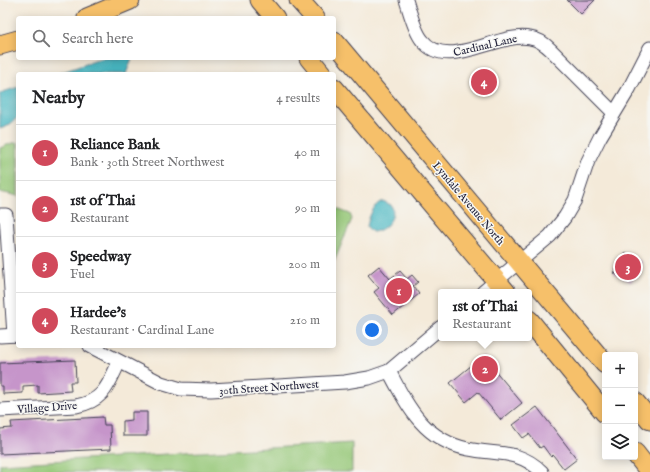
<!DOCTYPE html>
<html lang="en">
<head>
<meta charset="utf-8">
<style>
	:root { --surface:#fff; --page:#f2f2f2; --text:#202124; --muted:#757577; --line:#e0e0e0; --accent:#d1495b }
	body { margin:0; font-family:"IM FELL English",serif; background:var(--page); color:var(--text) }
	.controls { position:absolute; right:12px; bottom:12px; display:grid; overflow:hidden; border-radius:4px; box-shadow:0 2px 10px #0003 }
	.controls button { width:36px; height:36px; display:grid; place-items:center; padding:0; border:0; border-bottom:1px solid var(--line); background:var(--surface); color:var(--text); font:20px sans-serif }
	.you { position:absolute; left:372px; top:330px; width:14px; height:14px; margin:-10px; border:3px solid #fff; border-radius:50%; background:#1a73e8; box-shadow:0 0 0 6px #1a73e833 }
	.badge { display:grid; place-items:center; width:26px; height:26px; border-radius:50%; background:var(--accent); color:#fff; font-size:13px; font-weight:700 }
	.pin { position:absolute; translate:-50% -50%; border:2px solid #fff; box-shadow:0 1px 4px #0006 }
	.popup { position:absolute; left:438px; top:289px; width:94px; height:52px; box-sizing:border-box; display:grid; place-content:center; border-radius:4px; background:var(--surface); filter:drop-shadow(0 1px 3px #0005); font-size:13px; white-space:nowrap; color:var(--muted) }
	.popup b { font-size:15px; color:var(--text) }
	.popup::after { content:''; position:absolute; left:50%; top:100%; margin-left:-8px; border:8px solid transparent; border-top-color:var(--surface) }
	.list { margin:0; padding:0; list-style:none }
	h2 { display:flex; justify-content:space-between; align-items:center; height:52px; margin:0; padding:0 16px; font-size:17px }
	h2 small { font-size:13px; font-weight:400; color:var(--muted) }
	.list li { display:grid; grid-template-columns:26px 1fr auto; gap:12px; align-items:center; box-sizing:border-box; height:56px; padding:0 16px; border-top:1px solid var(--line) }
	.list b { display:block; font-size:15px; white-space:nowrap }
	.list p { margin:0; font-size:13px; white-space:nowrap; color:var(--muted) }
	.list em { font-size:13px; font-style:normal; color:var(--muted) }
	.icon { flex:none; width:22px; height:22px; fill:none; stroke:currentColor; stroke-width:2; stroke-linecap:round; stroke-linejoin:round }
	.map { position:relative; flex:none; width:650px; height:472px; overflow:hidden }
	.search { position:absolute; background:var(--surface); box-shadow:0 2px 10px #0003; left:16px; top:16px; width:320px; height:44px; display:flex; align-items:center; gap:10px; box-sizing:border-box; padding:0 14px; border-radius:4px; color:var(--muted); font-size:15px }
	.panel { position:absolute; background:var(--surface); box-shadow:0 2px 10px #0003; left:16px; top:72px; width:320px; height:276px; border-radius:4px }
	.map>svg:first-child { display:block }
	.green { fill:#95c777; stroke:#5c7459 }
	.water { fill:#49b7c2; stroke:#366c7e }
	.building { fill:#c695ca }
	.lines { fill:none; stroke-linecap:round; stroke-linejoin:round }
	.minor-casing { stroke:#424053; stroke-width:15 }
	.highway-casing { stroke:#424053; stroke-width:21 }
	.minor { stroke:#fff; stroke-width:13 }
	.highway { stroke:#f6c06b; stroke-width:19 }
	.labels { text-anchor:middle; stroke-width:3; stroke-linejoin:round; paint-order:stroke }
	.street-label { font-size:11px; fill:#22223b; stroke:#f6f6f2 }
</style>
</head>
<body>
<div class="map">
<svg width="650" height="472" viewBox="0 0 650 472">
	<rect width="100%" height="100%" fill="#f6f6f2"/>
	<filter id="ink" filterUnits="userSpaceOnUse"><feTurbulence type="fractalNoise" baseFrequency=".025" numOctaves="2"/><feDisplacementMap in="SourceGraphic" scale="8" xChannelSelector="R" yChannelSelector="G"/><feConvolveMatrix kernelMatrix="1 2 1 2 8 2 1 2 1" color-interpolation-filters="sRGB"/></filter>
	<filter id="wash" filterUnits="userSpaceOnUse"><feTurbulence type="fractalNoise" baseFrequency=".012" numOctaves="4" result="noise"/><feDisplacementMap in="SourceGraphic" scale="16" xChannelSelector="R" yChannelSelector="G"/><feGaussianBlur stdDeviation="0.9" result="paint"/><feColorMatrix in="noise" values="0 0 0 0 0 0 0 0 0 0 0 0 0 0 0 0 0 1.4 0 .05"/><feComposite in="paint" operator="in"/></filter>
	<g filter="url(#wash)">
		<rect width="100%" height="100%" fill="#f4ead9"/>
		<!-- green -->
		<g class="green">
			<polygon points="12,143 18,143 18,196 0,192 0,148"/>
			<polygon points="334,208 350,214 352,219 334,262"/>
			<polygon points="352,443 352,472 0,472 0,464"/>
		</g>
		<!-- water -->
		<g class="water">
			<polygon points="103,58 132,58 126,74 57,74"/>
			<polygon points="18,87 18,117 8,126 0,129 0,93"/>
			<path d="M383 201 391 205C398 217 384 232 372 232L367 227C368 218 374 203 383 201Z"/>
		</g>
		<g id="blocks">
			<!-- building -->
			<g class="building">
				<polygon points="567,0 595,0 581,14"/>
				<polygon points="625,253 642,262 631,282 614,273"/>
				<polygon points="379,266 390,279 400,271 407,279 412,275 418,282 413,286 419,294 393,315 374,292 379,288 368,275"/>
				<polygon points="483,356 522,403 501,420 478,392 466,402 450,383"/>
				<polygon points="75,360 76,382 70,382 71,391 38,393 38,385 23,386 23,393 3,394 3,386 0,386 0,363"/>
				<polygon points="537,407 577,459 564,469 553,455 551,457 543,446 540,448 529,434 523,438 513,425"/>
				<polygon points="132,412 147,412 147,436 123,436 123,421 132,420"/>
				<polygon points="103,417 104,425 110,425 111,449 0,454 0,429 12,428 11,422"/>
			</g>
		</g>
	</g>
	<g filter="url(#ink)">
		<use href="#blocks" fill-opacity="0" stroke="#424053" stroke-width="1"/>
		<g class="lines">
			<defs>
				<g id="minor">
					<path d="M406 0C410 12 414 30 422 40 447 73 498 31 530 38 539 39 545 44 551 50L614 113"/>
					<polyline points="0,215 6,215 14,335"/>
					<polyline points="483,292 550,236 565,217 575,200 588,161 600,137 629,89 650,48"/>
					<polyline points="0,336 18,335"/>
					<polyline points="90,346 161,383 181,389 211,390 345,382 369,378 389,371 441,327"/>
					<path d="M389 371C408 407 424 440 468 449 496 455 519 449 542 472"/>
					<path d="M0 410 76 406C104 401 108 385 119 362"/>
				</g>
				<g id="highway">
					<polyline points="260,0 275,18"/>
					<polyline points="299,0 315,18"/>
					<polyline points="87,18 130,0"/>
					<polyline points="334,41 605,364"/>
					<polyline points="0,45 18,40"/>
					<polyline points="309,58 322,74"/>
					<polyline points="334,88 506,292"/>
					<polyline points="529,320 605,413"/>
					<polyline points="635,402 650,420"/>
					<polyline points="635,453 650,472"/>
				</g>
			</defs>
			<!-- minor casing -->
			<use href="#minor" class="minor-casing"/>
			<!-- highway casing -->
			<use href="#highway" class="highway-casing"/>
			<!-- minor -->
			<use href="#minor" class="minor"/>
			<!-- highway -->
			<use href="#highway" class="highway"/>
		</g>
	</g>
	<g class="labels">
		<!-- street labels -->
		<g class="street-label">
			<text transform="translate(485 45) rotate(-13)" y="4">Cardinal Lane</text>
			<text transform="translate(469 203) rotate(50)" y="4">Lyndale Avenue North</text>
			<text transform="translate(269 387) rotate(-4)" y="4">30th Street Northwest</text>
			<text transform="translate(47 407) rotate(-4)" y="4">Village Drive</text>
		</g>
	</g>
</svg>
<div class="controls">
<button>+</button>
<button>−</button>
<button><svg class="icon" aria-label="layers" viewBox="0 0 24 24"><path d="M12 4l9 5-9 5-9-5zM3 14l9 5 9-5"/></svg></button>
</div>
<div class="you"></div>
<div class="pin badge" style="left:399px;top:291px">1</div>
<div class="pin badge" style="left:485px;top:369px">2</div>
<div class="popup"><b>1st of Thai</b>Restaurant</div>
<div class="pin badge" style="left:628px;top:267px">3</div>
<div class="pin badge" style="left:484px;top:82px">4</div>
<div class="search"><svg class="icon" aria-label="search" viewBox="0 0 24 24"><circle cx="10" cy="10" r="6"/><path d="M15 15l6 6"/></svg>Search here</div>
<section class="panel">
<h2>Nearby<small>4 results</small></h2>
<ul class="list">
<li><span class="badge">1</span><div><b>Reliance Bank</b><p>Bank · 30th Street Northwest</p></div><em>40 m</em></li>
<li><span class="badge">2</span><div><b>1st of Thai</b><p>Restaurant</p></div><em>90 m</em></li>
<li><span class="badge">3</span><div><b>Speedway</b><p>Fuel</p></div><em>200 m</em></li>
<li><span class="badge">4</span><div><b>Hardee's</b><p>Restaurant · Cardinal Lane</p></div><em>210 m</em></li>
</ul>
</section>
</div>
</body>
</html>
